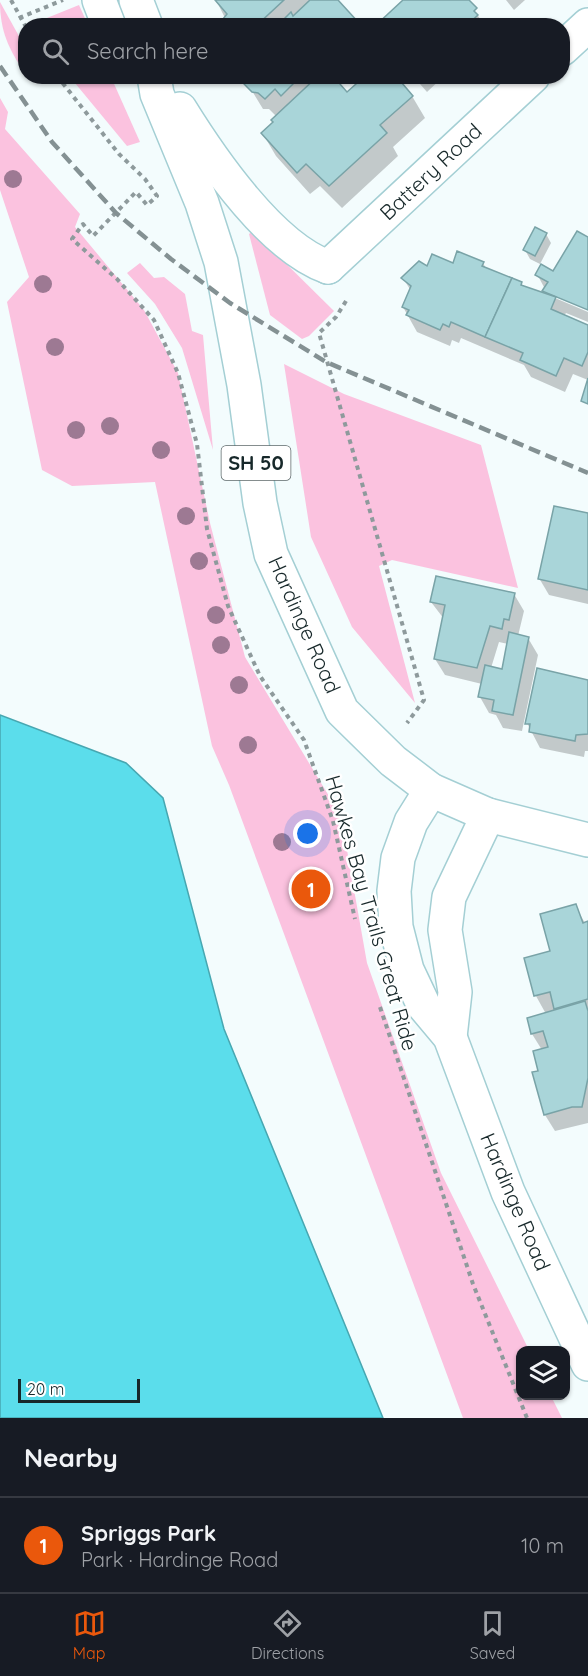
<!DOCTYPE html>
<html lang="en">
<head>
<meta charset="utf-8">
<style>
	:root { --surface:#171b24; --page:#20242c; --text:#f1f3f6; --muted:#9ea1a6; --line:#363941; --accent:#ea580c }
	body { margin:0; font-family:Quicksand,sans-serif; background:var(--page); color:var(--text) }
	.controls { position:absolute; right:18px; bottom:18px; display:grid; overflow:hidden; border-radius:12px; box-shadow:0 2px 4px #0004 }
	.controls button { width:54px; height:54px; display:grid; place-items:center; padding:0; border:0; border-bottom:2px solid var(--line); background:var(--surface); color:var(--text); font:30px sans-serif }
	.scale { position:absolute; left:18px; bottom:15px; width:122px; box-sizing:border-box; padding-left:6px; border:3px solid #17282a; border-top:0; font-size:16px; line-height:21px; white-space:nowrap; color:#17282a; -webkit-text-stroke:4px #fff; paint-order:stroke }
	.you { position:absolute; left:308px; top:834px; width:21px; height:21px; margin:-15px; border:4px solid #fff; border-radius:50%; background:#1a73e8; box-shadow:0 0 0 9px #1a73e833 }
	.badge { display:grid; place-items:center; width:39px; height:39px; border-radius:50%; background:var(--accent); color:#fff; font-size:20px; font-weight:700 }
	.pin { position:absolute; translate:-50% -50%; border:3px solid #fff; box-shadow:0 2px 6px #0006 }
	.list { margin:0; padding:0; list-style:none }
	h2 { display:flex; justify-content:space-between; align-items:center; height:78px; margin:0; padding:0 24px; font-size:26px }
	h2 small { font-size:20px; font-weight:400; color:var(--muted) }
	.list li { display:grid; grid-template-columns:39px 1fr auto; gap:18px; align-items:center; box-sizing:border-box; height:96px; padding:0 24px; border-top:2px solid var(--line) }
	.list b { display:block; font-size:22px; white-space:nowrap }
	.list p { margin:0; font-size:20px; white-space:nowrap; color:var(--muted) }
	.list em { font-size:20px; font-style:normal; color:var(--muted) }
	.icon { flex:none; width:33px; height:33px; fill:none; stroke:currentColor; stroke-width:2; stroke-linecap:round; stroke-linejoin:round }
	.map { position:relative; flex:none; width:588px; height:1418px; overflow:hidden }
	.search { position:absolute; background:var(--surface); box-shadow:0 2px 4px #0004; left:18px; right:18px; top:18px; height:66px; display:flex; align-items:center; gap:15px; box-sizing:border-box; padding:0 21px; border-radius:24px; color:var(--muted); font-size:22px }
	.sheet { height:174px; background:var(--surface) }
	nav { display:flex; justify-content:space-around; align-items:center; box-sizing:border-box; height:84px; border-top:2px solid var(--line); background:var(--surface); font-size:16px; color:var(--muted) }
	nav a { display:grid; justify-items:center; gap:3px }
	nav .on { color:var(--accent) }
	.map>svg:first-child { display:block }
	.green { fill:#fbc2df }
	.water { fill:#5bddeb; stroke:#47a7b1; stroke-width:1.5 }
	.shadow { fill:#0003; fill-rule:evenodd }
	.building { fill:#a9d5d9; stroke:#79a3a7; stroke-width:1.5 }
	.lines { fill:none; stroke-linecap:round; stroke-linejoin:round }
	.minor-casing { stroke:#a4cfd4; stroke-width:36 }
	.tertiary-casing { stroke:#a4cfd4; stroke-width:36 }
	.trunk-casing { stroke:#a4cfd4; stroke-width:36 }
	.path { stroke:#8e9a9c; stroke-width:4; stroke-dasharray:4.5 4.5; stroke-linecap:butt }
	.minor { stroke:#fff; stroke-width:33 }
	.tertiary { stroke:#fff; stroke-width:33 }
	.trunk { stroke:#fff; stroke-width:33 }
	.rail { stroke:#849193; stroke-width:4.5; stroke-dasharray:12 6; stroke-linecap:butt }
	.tree { fill:#9d7993 }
	.labels { text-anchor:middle; stroke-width:5; stroke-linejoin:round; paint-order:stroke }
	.shield { fill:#fff; stroke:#5d686a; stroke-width:1.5 }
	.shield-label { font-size:20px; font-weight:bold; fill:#17282a }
	.street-label { font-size:21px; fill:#17282a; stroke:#fff }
</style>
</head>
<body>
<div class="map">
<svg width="588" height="1418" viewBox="0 0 588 1418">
	<rect width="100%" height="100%" fill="#f3fcfd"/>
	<!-- green -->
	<g class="green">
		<path d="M0 2 25 47V73C9 50 0 31 0 2Z"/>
		<polygon points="79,5 88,25 38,25 37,22"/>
		<polygon points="70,77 111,77 140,142 127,146"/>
		<polygon points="0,98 8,112 5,129 80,214 75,227 144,310 178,373 210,523 245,657 341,816 367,963 441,1173 529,1350 520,1350 520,1396 551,1396 562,1418 463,1418 229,785 212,746 155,482 72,486 42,470 7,302 29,277 0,190"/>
		<polygon points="253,231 334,311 309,336 302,339 270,315 249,234"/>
		<polygon points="140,263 154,278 164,277 185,294 192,331 203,335 213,450 182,348 155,304 127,273"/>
		<polygon points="284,364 344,394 481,445 518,588 392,560 379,566 415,703 352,627 311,537"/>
	</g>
	<!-- water -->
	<polygon class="water" points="0,715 126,763 163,798 224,1029 383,1418 0,1418"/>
	<!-- shadow -->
	<g class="shadow">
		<polygon points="216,0 336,0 359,26 229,26"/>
		<polygon points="405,0 467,0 485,26 377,26"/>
		<polygon points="506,0 525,0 514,10"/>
		<polygon points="243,76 331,76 347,95 364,76 394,76 412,96 425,118 393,147 398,156 342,208 320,186 310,194 276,156 263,134 277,117 269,109 263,109"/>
		<polygon points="413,76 444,76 427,92"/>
		<polygon points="546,234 551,243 540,264 530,259 525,250"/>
		<polygon points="588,239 588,309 555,295 555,298 588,312 588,322 566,313 564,316 588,327 588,380 573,374 565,392 531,377 524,365 461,338 459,343 452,340 450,346 417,332 403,307 411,291 403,278 428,269 454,265 483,263 487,270 521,283 523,287 543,292 545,289 537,274 554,273"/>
		<polygon points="588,515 588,604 549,595 539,578"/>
		<path d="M514 594 524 611 518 636 528 638 538 655 522 731 503 728 496 715 489 713 480 697 482 684 445 675 435 659 444 619 431 602ZM499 642 508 644 503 671 491 668Z"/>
		<polygon points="588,681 588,751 585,751 584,757 540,748 527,723"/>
		<polygon points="575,906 585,923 588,923 588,1123 555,1131 545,1115 540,1072 542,1050 532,1034 528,1019 546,1014 536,996 526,959 551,952"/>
	</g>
	<!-- building -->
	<g class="building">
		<polygon points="215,0 284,0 256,26 229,26 223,19 227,14"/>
		<polygon points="310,0 338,0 359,23 356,26 277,26 291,12 293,16"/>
		<polygon points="403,0 469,0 477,8 474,11 478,15 466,26 375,26"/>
		<polygon points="243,76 301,76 281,96 275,89 265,99 258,93 252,92 244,84"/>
		<polygon points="318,76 333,76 347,92 365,76 396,76 413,96 380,125 387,133 329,186 306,164 297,173 261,133 273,122 271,120"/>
		<polygon points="535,227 547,233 535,256 523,250"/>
		<polygon points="577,231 588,237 588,310 542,291 548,282 535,275 541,264 553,271"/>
		<polygon points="457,251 484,262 482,266 512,278 485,337 451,322 449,327 443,324 440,330 406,315 409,310 402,307 411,286 401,278 419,261 427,266 432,254 453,263"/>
		<polygon points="512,278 522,282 521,285 556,297 551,309 588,325 588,352 582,366 564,358 556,376 520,360 523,353 485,337"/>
		<polygon points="588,378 588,404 581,401"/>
		<polygon points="554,506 588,513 588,590 538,579"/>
		<polygon points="436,576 515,593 509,620 504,619 502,629 490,626 477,668 434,659 445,605 430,602"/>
		<polygon points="509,632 529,637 513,715 492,711 494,700 478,697 485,665 502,669"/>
		<polygon points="537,668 588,680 588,734 576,735 575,741 529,732 530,724 525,724"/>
		<polygon points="576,904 583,923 588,921 588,999 554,1009 550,992 534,996 524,958 550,951 540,914"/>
		<polygon points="585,1001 588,1011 588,1078 582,1107 572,1107 544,1115 532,1072 538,1071 533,1051 548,1047 543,1031 531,1034 527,1018"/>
	</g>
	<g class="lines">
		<defs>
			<g id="minor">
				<polyline points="562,49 588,25"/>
				<polyline points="328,267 533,76"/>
			</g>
			<g id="tertiary">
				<polyline points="431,790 411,822 398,858 394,891 396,927 407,970 424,1006 450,1037 508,1192 588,1364"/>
				<polyline points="450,1037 455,992 445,930 449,897 488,815"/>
			</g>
			<g id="trunk">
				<polyline points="99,0 109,26"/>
				<polyline points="136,0 146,26"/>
				<polyline points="154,76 157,94 202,203 221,262 244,385 260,503 271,554 342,711 393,761 431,790 488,815 588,840"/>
				<path d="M180 109C211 159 271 247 328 267"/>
			</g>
		</defs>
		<!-- minor casing -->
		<use href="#minor" class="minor-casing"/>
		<!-- tertiary casing -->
		<use href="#tertiary" class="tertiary-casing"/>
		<!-- trunk casing -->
		<use href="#trunk" class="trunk-casing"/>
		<!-- path -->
		<g class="path">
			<polyline points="11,0 26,27"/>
			<polyline points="19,18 63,0"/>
			<polyline points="57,76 119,154 145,179 157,196 147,205 136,192 93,236 83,224 72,239 117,279 154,320 178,373 197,444 207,529 228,606 260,676 304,740 333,821 355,919"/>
			<polyline points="346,301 336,317 319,333 424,700 407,723"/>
			<polyline points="380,1007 473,1284 527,1418"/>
		</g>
		<!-- minor -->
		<use href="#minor" class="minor"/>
		<!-- tertiary -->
		<use href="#tertiary" class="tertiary"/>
		<!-- trunk -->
		<use href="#trunk" class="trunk"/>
		<!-- rail -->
		<polyline class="rail" points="0,66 52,142 116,213 171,259 230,303 326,362 588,473"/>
	</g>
	<!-- trees -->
	<g class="tree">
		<circle cx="13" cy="179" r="9"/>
		<circle cx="43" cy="284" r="9"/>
		<circle cx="55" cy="347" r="9"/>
		<circle cx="110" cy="426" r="9"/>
		<circle cx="76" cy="430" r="9"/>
		<circle cx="161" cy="450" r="9"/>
		<circle cx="186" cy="516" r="9"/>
		<circle cx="199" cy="561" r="9"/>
		<circle cx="216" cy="615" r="9"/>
		<circle cx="221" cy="645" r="9"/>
		<circle cx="239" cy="685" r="9"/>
		<circle cx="248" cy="745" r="9"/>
		<circle cx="282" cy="842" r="9"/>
	</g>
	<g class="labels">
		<!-- shield labels -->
		<rect class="shield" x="221.5" y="446" width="69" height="34" rx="4.5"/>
		<g class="shield-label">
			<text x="256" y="470">SH 50</text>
		</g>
		<!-- street labels -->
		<g class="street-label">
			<text transform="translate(431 172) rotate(-43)" y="7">Battery Road</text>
			<text transform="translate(304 625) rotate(66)" y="7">Hardinge Road</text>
			<text transform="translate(371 913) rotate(74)" y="7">Hawkes Bay Trails Great Ride</text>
			<text transform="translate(515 1202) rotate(67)" y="7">Hardinge Road</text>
		</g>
	</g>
</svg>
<div class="controls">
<button><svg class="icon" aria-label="layers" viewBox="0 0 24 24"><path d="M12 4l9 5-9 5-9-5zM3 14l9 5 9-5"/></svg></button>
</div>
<div class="scale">20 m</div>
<div class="you"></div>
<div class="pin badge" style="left:311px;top:889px">1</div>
<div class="search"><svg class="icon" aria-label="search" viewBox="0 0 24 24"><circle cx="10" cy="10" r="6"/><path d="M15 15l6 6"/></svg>Search here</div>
</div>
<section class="sheet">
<h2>Nearby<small></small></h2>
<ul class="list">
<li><span class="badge">1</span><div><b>Spriggs Park</b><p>Park · Hardinge Road</p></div><em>10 m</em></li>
</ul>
</section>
<nav>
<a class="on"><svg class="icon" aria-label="map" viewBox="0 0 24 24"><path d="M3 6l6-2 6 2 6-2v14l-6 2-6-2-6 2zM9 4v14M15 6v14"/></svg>Map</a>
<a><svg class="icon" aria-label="directions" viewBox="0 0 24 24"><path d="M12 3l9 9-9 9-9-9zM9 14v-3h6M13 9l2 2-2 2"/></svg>Directions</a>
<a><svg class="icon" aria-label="saved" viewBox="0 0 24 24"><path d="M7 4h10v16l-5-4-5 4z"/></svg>Saved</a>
</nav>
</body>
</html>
